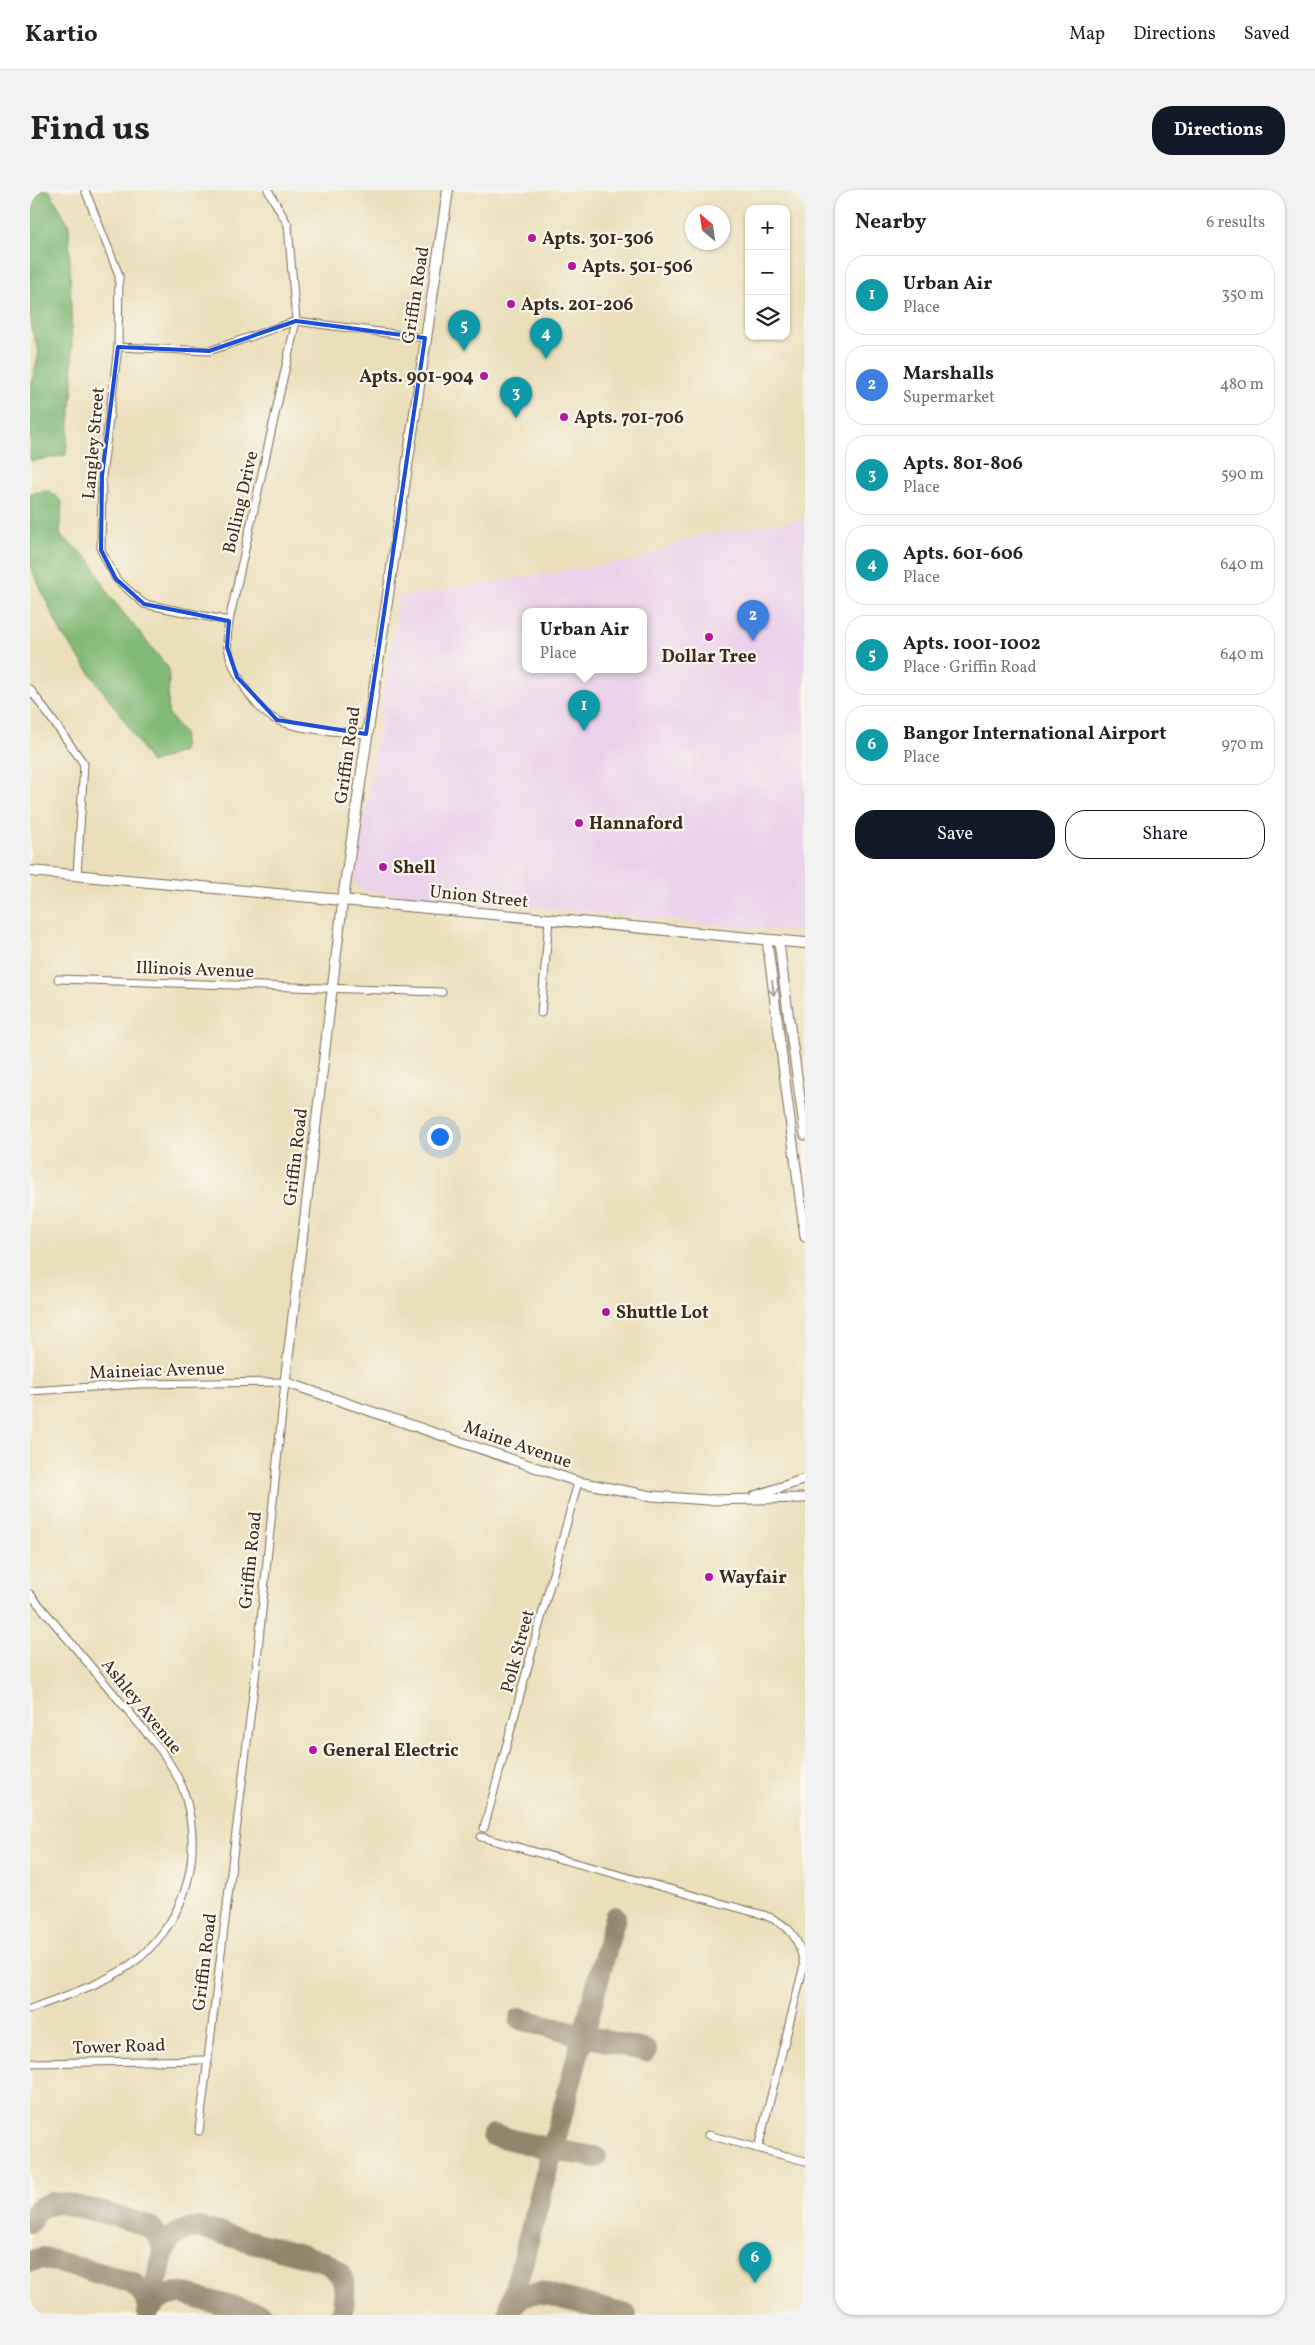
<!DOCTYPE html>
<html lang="en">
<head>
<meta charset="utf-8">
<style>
	:root { --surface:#fff; --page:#f2f2f2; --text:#222; --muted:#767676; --line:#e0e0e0; --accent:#111827 }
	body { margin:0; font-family:Vollkorn,serif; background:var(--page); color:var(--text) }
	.controls { position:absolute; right:15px; top:15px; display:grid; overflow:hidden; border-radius:10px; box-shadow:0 1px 4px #0004 }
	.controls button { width:45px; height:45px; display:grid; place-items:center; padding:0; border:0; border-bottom:1px solid var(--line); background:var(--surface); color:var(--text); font:25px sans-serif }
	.compass { position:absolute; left:655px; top:15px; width:45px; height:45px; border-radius:50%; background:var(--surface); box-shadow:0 1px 4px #0004; rotate:331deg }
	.you { position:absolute; left:409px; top:946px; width:18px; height:18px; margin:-12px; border:4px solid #fff; border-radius:50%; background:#1a73e8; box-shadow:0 0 0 8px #1a73e833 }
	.badge { display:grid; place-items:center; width:32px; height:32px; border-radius:50%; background:var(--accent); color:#fff; font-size:16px; font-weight:700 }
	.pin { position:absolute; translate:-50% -41px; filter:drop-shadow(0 1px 2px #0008) }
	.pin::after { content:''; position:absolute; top:26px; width:18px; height:15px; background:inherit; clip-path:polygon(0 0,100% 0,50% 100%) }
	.popup { position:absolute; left:492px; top:418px; width:125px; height:65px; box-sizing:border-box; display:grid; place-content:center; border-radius:10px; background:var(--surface); filter:drop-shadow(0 1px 4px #0005); font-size:16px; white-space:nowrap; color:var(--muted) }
	.popup b { font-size:19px; color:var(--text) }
	.popup::after { content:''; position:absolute; left:50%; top:100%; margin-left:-10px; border:10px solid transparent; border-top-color:var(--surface) }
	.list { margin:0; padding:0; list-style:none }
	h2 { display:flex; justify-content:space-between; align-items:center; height:65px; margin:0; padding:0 20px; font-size:21px }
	h2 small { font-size:16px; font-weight:400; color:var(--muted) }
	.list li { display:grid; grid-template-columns:32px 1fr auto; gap:15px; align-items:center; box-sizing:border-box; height:80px; margin:0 10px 10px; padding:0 10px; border:1px solid var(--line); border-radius:20px }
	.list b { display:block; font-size:19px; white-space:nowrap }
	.list p { margin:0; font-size:16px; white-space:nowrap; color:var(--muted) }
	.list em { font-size:16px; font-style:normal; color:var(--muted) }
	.actions { display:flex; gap:10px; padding:15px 20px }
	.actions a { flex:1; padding:11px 0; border:1px solid var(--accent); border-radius:20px; text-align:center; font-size:18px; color:var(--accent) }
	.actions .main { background:var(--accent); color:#fff }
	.icon { flex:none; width:28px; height:28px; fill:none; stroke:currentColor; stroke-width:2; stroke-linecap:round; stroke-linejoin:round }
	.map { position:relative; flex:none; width:775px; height:2125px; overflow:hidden; border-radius:20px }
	header { display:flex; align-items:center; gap:30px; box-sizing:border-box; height:70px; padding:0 25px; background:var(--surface); border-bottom:1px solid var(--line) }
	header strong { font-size:24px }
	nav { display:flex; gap:28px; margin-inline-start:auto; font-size:18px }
	.intro { display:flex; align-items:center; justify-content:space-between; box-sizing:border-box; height:120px; padding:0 30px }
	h1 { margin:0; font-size:35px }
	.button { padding:12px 22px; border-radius:20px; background:var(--accent); color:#fff; font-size:18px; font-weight:700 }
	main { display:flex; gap:30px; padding:0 30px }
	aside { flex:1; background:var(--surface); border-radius:20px; box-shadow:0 1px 4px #0004 }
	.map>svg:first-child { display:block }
	.built { fill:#ebd1eb; fill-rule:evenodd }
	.forest { fill:#82ba77; stroke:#5e724a }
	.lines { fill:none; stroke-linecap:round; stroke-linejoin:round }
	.taxiway { stroke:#93846c; stroke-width:22 }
	.minor-casing { stroke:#796955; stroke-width:9 }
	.tertiary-casing { stroke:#796955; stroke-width:11 }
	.secondary-casing { stroke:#796955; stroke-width:12 }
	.minor { stroke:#fff; stroke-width:7 }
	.tertiary { stroke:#fff; stroke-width:9 }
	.secondary { stroke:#fff; stroke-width:10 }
	.oneway { stroke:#a79f9a }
	.marked { fill:none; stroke:#1d4ed8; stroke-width:4; stroke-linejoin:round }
	.poi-dot { fill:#b5179e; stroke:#fbf7ec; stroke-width:2 }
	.labels { text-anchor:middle; stroke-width:4.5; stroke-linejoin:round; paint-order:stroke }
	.poi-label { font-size:18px; font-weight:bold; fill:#3b2a1e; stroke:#fbf7ec; text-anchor:start }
	.street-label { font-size:18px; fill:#3b2a1e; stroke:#fbf7ec }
</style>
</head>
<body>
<header>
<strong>Kartio</strong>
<nav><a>Map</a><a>Directions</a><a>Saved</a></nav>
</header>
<div class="intro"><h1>Find us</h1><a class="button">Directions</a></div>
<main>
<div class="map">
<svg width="775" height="2125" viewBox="0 0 775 2125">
	<rect width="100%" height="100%" fill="#fbf7ec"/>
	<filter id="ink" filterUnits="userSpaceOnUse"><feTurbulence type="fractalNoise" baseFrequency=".02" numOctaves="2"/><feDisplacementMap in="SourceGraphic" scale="10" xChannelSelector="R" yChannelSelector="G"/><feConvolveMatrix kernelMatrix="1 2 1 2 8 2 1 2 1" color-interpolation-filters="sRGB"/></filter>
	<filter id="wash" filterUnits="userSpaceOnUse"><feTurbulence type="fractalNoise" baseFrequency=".0096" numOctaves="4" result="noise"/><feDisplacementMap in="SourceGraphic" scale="20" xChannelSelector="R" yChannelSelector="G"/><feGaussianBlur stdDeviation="1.12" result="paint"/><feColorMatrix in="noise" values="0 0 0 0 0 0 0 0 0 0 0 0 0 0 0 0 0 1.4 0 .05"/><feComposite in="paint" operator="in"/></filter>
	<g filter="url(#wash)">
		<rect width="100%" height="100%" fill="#ebdfbb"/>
		<!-- built -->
		<path class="built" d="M775 329V743L333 701 327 696 325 686 369 407 605 370 670 345ZM495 422H613V480H495Z"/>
		<!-- forest -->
		<g class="forest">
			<polygon points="0,0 19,0 39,35 43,195 36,265 3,271 0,270 0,199 9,162 0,135"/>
			<polygon points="20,301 32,312 30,345 60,370 79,405 139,479 138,523 154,544 153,561 121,573 97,534 31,443 0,375 0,303"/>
		</g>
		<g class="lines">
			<!-- taxiway -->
			<g class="taxiway">
				<polyline points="490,1829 616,1861"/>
				<polyline points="463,1945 523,1960 566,1967"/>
				<path d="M0 2032C4 2023 11 2015 22 2013 33 2011 113 2032 122 2039 129 2045 132 2054 134 2062 140 2046 152 2037 170 2038L293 2071C318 2083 317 2101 311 2125"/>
				<path d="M0 2071 13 2068 101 2092C113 2099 117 2108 118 2121"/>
				<path d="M118 2121C127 2110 134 2105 149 2103L232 2125"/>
				<polyline points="118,2122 134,2062"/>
				<path d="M479 2122C486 2108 494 2104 509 2102L596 2125"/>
				<polyline points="478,2125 585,1727"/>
			</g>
		</g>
	</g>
	<g filter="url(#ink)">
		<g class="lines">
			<defs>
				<g id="minor">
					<polyline points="55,0 89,85 88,157 72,286 71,360 86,389 114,414 199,431"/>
					<path d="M238 0 258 35 266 131 199 431C198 440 196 450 198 458 202 481 226 523 249 531 276 541 308 541 336 544"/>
					<polyline points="88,157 179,161 266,131 395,148"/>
					<polyline points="0,499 54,574 47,685"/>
					<polyline points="28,789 412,802"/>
					<polyline points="511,823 519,730"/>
					<polyline points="0,1201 109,1194 255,1192 226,1480 169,1941"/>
					<path d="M0 1404 130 1559C139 1572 149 1587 154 1602 173 1663 159 1725 109 1768 79 1793 36 1805 0 1819"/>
					<polyline points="454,1638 548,1292"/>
					<path d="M451 1647 734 1725C760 1735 769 1747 774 1775L728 1958"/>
					<polyline points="0,1873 178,1870"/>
					<polyline points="678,1945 775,1971"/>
				</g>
				<g id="tertiary">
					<polyline points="313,709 255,1192 548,1292 622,1306 677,1310 775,1308"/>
					<polyline points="737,750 775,1047"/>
					<path d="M749 751C756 816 767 880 775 945"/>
					<polyline points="725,1306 775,1289"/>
				</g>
				<g id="secondary">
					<polyline points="0,681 775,753"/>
					<polyline points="313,709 418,0"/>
				</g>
			</defs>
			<!-- minor casing -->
			<use href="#minor" class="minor-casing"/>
			<!-- tertiary casing -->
			<use href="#tertiary" class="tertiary-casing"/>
			<!-- secondary casing -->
			<use href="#secondary" class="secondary-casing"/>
			<!-- minor -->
			<use href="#minor" class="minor"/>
			<!-- tertiary -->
			<use href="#tertiary" class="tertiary"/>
			<!-- secondary -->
			<use href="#secondary" class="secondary"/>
		</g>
		<!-- one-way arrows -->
		<defs><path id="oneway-shaft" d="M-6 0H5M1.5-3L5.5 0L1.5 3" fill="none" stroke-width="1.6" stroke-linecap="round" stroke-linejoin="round" transform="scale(1.25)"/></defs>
		<use class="oneway" href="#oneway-shaft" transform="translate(743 798) rotate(83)"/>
	</g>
	<!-- marked area -->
	<path class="marked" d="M266 131 395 148 336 544 247 530 207 487 197 457 199 431 114 414 86 389 71 360 72 286 88 157 179 161Z"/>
	<!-- markers -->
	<g class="poi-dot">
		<circle cx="502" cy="48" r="5"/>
		<circle cx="542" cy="76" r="5"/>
		<circle cx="481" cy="114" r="5"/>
		<circle cx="454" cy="186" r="5"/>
		<circle cx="534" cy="227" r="5"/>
		<circle cx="679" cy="447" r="5"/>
		<circle cx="549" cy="633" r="5"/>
		<circle cx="353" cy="677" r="5"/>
		<circle cx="576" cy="1122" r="5"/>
		<circle cx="679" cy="1387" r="5"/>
		<circle cx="283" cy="1560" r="5"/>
	</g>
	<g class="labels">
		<!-- poi labels -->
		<g class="poi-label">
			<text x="512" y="54">Apts. 301-306</text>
			<text x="552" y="82">Apts. 501-506</text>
			<text x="491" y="120">Apts. 201-206</text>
			<text x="444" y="192" text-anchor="end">Apts. 901-904</text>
			<text x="544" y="233">Apts. 701-706</text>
			<text x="679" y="472" text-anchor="middle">Dollar Tree</text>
			<text x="559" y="639">Hannaford</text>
			<text x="363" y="683">Shell</text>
			<text x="586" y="1128">Shuttle Lot</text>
			<text x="689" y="1393">Wayfair</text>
			<text x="293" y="1566">General Electric</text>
		</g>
		<!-- street labels -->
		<g class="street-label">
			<text transform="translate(385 105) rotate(-81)" y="6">Griffin Road</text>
			<text transform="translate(63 253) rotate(-85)" y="6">Langley Street</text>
			<text transform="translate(210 312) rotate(-77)" y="6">Bolling Drive</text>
			<text transform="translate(317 565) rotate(-82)" y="6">Griffin Road</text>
			<text transform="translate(449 706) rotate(6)" y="6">Union Street</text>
			<text transform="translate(165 779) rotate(2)" y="6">Illinois Avenue</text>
			<text transform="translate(265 967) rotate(-83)" y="6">Griffin Road</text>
			<text transform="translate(127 1180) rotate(-2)" y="6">Maineiac Avenue</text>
			<text transform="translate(488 1254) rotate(19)" y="6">Maine Avenue</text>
			<text transform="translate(220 1370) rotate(-84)" y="6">Griffin Road</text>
			<text transform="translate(487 1461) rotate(-75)" y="6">Polk Street</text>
			<text transform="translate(112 1516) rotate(51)" y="6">Ashley Avenue</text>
			<text transform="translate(174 1772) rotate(-83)" y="6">Griffin Road</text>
			<text transform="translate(89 1856) rotate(-2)" y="6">Tower Road</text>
		</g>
	</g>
</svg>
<div class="controls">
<button>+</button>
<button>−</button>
<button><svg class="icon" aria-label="layers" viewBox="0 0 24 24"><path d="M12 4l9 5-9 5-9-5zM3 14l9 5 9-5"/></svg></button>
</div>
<svg class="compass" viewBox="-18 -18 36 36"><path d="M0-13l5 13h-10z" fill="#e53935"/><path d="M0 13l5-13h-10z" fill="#767676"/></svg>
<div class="you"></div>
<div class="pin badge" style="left:554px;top:541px;background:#0f9aa8">1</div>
<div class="popup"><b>Urban Air</b>Place</div>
<div class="pin badge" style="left:723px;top:451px;background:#3f7fe0">2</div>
<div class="pin badge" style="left:486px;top:228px;background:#0f9aa8">3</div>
<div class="pin badge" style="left:516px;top:169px;background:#0f9aa8">4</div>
<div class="pin badge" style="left:434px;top:161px;background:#0f9aa8">5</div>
<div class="pin badge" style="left:725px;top:2093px;background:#0f9aa8">6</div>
</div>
<aside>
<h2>Nearby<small>6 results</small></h2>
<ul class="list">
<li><span class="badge" style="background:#0f9aa8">1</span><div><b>Urban Air</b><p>Place</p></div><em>350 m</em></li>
<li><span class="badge" style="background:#3f7fe0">2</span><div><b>Marshalls</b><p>Supermarket</p></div><em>480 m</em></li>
<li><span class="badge" style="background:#0f9aa8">3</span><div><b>Apts. 801-806</b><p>Place</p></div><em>590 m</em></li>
<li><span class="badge" style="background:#0f9aa8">4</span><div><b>Apts. 601-606</b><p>Place</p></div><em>640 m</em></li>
<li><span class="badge" style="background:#0f9aa8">5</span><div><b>Apts. 1001-1002</b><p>Place · Griffin Road</p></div><em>640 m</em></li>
<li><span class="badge" style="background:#0f9aa8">6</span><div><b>Bangor International Airport</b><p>Place</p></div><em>970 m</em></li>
</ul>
<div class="actions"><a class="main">Save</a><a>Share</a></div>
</aside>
</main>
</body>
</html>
